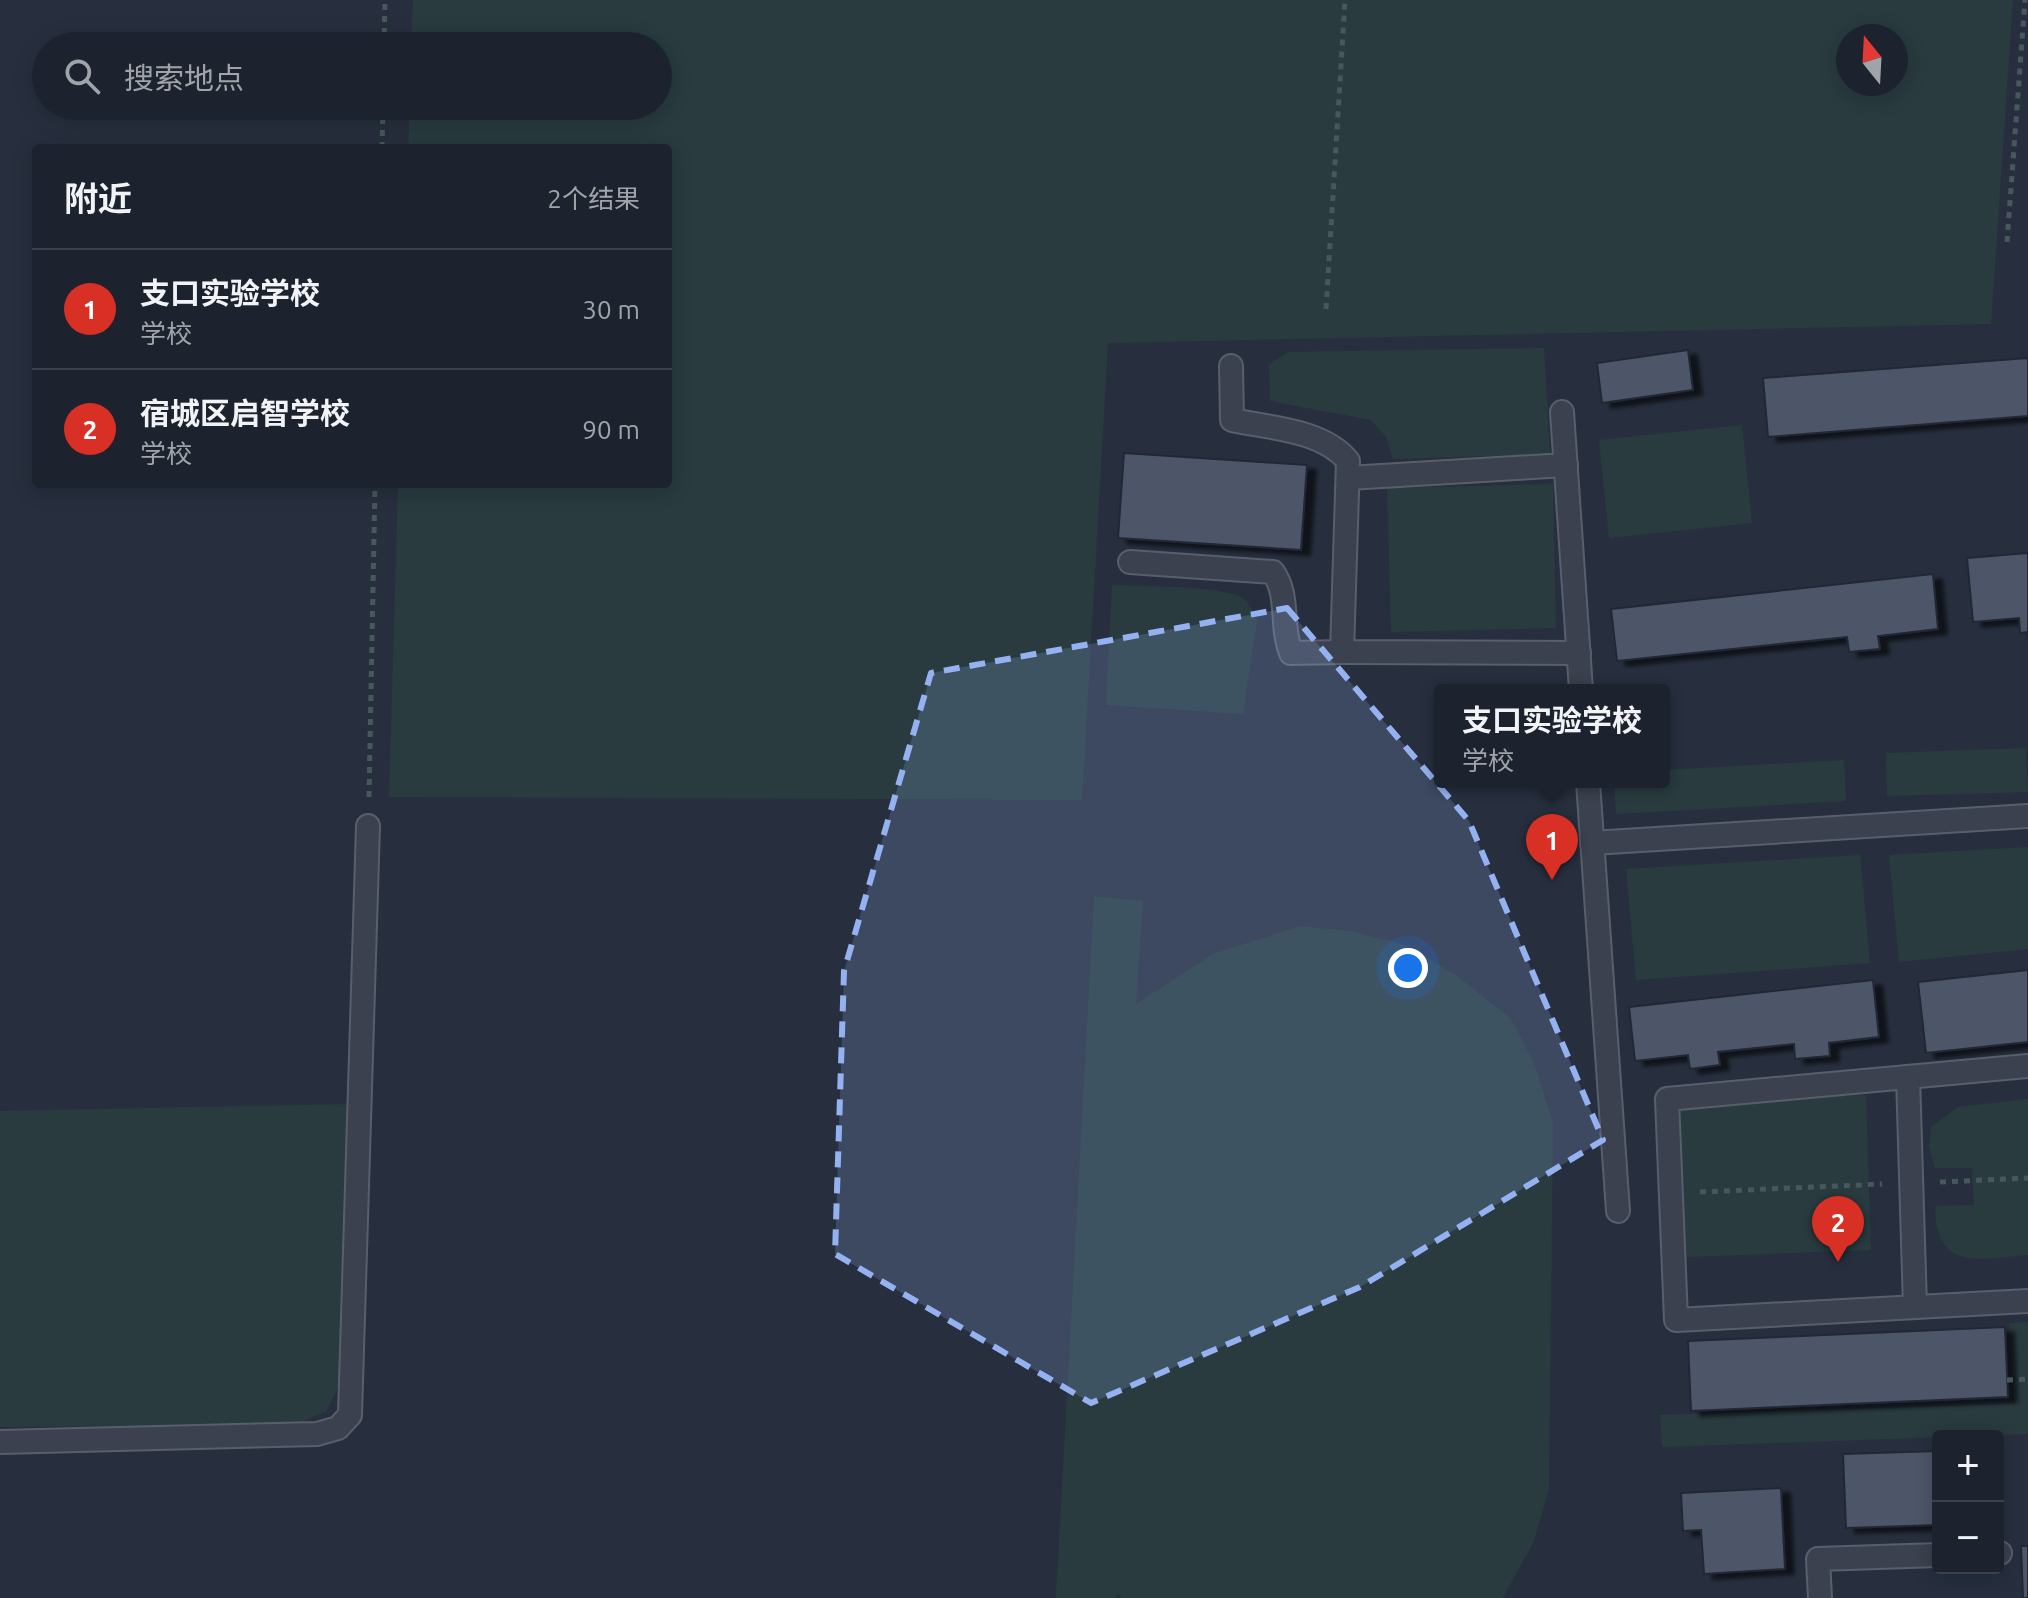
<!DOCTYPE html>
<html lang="zh">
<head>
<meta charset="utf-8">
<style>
	:root { --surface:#1d232e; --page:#252b36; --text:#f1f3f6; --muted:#a0a4aa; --line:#3b404a; --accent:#d93025 }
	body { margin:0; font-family:Ubuntu,"Noto Sans SC",sans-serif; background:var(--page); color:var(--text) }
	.controls { position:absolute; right:24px; bottom:24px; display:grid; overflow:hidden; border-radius:8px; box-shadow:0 4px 20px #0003 }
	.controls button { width:72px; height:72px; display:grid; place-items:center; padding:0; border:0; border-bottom:2px solid var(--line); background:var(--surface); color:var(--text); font:40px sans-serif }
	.compass { position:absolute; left:1836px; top:24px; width:72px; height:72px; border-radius:50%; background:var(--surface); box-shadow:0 4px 20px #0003; rotate:342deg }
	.you { position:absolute; left:1408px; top:968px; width:28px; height:28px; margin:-20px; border:6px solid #fff; border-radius:50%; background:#1a73e8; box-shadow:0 0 0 12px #1a73e833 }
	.badge { display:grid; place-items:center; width:52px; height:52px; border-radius:50%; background:var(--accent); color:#fff; font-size:26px; font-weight:700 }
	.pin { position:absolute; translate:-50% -66px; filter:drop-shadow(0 2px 4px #0008) }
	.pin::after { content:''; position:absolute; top:42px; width:28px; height:24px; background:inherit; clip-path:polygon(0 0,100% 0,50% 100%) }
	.popup { position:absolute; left:1434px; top:684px; width:236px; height:104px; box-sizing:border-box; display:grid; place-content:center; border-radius:8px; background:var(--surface); filter:drop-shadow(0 2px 6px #0005); font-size:26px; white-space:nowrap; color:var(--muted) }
	.popup b { font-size:30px; color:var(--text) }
	.popup::after { content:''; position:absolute; left:50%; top:100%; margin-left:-16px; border:16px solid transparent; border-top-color:var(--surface) }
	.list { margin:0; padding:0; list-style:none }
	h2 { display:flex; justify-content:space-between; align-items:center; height:104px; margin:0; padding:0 32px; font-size:34px }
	h2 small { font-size:26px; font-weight:400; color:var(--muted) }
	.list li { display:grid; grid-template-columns:52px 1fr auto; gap:24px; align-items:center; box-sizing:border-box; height:120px; padding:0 32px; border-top:2px solid var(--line) }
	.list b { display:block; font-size:30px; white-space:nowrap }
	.list p { margin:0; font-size:26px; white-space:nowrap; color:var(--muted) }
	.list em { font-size:26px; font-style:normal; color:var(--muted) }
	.icon { flex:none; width:44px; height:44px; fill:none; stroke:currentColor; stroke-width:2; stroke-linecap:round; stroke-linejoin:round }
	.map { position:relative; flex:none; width:2028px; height:1598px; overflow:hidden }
	.search { position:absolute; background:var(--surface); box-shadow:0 4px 20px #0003; left:32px; top:32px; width:640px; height:88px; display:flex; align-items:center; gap:20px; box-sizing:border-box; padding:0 28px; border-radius:44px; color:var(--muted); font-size:30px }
	.panel { position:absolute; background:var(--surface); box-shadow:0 4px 20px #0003; left:32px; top:144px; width:640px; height:344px; border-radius:8px }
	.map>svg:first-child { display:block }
	.green { fill:#293b3f; fill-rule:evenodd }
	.building { fill:#4d5667; stroke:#212835; stroke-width:2; filter:url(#shadow) }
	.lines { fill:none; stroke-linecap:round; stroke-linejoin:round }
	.lane-casing { stroke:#585f6c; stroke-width:26 }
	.path { stroke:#47585c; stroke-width:5; stroke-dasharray:6 6; stroke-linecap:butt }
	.lane { stroke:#3b414e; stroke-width:22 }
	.marked { fill:#94b2f1; fill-opacity:0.2; stroke:#94b2f1; stroke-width:6; stroke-dasharray:16 10; stroke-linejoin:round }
</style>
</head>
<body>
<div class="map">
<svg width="2028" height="1598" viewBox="0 0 2028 1598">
	<defs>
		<filter id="shadow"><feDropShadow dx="9" dy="5" stdDeviation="2" flood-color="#0009"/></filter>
	</defs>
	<rect width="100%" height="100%" fill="#272f3e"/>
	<!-- green -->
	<g class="green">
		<path d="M413 0H2013L1991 324 1108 343 1082 800 389 797 398 484H668V148H408L410 106H658V46H411ZM1848 36H1896V84H1848Z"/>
		<polygon points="1544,348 1550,454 1393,459 1386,437 1371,420 1270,401 1269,365 1288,352"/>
		<polygon points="1742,425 1752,523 1609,538 1599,440"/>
		<polygon points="1553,484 1556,628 1391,632 1387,488"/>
		<path d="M1112 585C1145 587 1210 585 1239 596 1249 601 1253 611 1257 621L1243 714 1106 705Z"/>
		<polygon points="2026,748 2028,792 1887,796 1886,753"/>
		<polygon points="1844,760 1846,801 1616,814 1614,782 1664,782 1664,770"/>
		<polygon points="2028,847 2028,949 1899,962 1889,855"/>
		<polygon points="1860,855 1870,963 1636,980 1626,869"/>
		<polygon points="1094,896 1143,901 1136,1004 1213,954 1300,926 1350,931 1406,945 1457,976 1511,1019 1534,1063 1553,1123 1549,1488 1534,1541 1503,1598 1121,1598 1117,1593 1116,1598 1056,1598"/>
		<polygon points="1866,1095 1871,1250 1686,1257 1680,1102"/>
		<path d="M2028 1099V1255C1977 1259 1936 1272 1935 1206L1974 1205 1972 1168H1935L1929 1147 1931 1127 1958 1107Z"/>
		<polygon points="349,1104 340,1384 326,1412 294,1425 0,1427 0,1111"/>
		<polygon points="2028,1322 2028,1434 1662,1447 1660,1415 2014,1404 2009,1323"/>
	</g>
	<!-- building -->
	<g class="building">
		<polygon points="1688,350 1693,390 1602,403 1597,363"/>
		<polygon points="2028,358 2028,416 1768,437 1763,378"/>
		<polygon points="1124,453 1307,465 1301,550 1118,538"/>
		<polygon points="2028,553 2028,632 2020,633 2019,618 1973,622 1967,558"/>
		<polygon points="1933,574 1938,629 1878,636 1880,649 1849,652 1847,637 1617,661 1611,609"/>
		<polygon points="2028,970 2028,1042 1926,1053 1918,982"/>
		<polygon points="1873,980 1879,1037 1829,1043 1830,1056 1795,1059 1794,1044 1718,1052 1720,1065 1690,1069 1688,1055 1635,1061 1629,1007"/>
		<polygon points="2005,1327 2008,1397 1691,1411 1688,1341"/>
		<polygon points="1938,1451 1938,1525 1846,1528 1843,1454"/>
		<polygon points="1781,1488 1785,1569 1704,1574 1701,1530 1683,1531 1681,1493"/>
		<polygon points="2021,1546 2028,1546 2028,1598 2023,1598"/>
	</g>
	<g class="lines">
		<defs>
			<g id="lane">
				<path d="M1231 366 1232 420C1270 428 1323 430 1348 461L1342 652 1579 653"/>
				<polyline points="1562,412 1581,690"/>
				<polyline points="1348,478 1566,465"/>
				<path d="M1130 562 1273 572C1290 596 1280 626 1291 653L1342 652"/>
				<polyline points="1588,782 1618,1211"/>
				<polyline points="1592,843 2028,816"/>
				<polyline points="2028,1066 1667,1099 1676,1320 2028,1301"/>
				<polyline points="1908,1077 1915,1307"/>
				<polyline points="0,1442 317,1434 338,1428 350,1415 368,826"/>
				<polyline points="1998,1553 2000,1553"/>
				<polyline points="1820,1598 1818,1559 1938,1555"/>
			</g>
		</defs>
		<!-- lane casing -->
		<use href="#lane" class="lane-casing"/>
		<!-- path -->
		<g class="path">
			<polyline points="384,46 385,0"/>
			<polyline points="382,148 383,106"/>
			<polyline points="2007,242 2025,0"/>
			<polyline points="1326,309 1345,0"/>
			<polyline points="369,797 375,484"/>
			<polyline points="1940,1182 2028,1178"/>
			<polyline points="1700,1192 1882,1184"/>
			<polyline points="2007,1380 2028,1379"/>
		</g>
		<!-- lane -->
		<use href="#lane" class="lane"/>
	</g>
	<!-- marked area -->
	<path class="marked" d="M1287 608 1469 821 1603 1140 1360 1287 1091 1403 835 1254 844 971 931 673Z"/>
</svg>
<div class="controls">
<button>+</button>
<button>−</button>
</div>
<svg class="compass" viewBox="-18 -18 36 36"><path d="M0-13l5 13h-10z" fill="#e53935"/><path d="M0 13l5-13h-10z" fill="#a0a4aa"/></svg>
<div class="you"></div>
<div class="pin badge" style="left:1552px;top:880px">1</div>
<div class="popup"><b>支口实验学校</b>学校</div>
<div class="pin badge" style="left:1838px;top:1262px">2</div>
<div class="search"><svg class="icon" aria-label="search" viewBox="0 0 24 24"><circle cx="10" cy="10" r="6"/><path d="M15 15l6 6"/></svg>搜索地点</div>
<section class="panel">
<h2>附近<small>2个结果</small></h2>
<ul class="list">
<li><span class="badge">1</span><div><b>支口实验学校</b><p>学校</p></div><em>30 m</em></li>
<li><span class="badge">2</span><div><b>宿城区启智学校</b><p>学校</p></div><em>90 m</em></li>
</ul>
</section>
</div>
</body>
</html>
